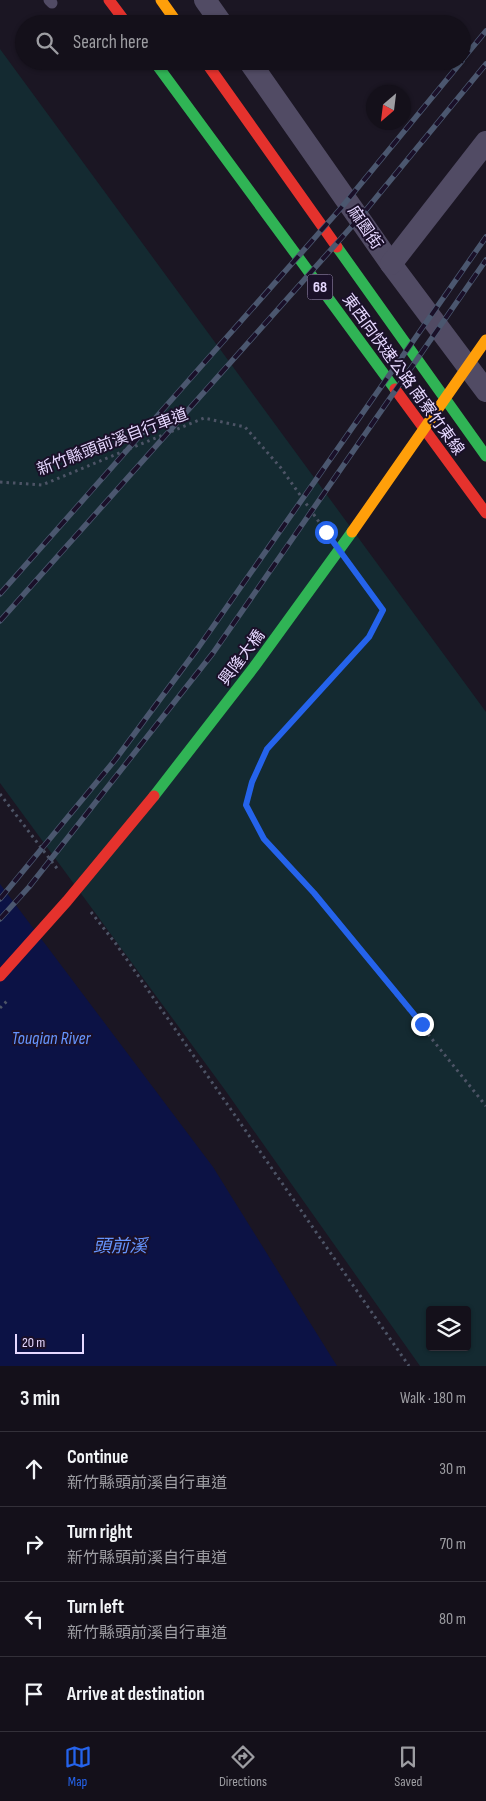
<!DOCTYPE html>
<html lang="en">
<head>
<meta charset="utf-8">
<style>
	:root { --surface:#14101a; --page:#1d1923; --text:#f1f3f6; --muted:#9d9da2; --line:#333039; --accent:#2563eb }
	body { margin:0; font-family:"Sofia Sans Condensed","Noto Sans TC",sans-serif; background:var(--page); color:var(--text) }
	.controls { position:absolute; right:15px; bottom:15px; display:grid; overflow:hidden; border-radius:5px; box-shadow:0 1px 4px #0004 }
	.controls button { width:45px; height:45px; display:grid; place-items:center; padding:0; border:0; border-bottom:1px solid var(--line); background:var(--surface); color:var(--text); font:25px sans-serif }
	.compass { position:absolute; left:366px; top:85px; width:45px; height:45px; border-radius:50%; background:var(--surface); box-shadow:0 1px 4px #0004; rotate:208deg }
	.scale { position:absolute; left:15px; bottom:12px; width:69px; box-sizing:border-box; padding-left:5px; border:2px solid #e6d8ff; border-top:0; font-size:14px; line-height:18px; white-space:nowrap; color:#e6d8ff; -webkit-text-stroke:4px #1a1029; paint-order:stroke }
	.stop { position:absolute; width:15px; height:15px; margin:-11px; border:4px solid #2563eb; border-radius:50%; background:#fff }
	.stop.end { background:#2563eb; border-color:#fff; box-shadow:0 1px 5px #0008 }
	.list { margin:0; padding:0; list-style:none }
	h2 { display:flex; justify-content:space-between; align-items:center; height:65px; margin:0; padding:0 20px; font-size:21px }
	h2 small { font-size:16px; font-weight:400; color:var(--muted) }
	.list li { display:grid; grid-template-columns:32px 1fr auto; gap:15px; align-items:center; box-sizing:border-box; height:75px; padding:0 20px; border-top:1px solid var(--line) }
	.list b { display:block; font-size:19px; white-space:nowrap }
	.list p { margin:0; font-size:16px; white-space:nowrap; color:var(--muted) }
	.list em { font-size:16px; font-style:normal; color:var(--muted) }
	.icon { flex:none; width:28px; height:28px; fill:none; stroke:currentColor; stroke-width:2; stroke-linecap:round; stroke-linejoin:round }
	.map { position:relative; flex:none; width:486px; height:1366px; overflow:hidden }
	.search { position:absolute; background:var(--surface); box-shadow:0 1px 4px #0004; left:15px; right:15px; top:15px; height:55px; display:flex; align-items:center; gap:12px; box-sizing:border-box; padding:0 18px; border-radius:28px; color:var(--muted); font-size:19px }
	.sheet { height:365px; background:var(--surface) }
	nav { display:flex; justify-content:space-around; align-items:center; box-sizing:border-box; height:70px; border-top:1px solid var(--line); background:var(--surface); font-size:14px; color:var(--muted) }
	nav a { display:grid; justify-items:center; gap:2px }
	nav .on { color:var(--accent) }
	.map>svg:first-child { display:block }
	.green { fill:#142a31; fill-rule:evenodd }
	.water { fill:#0c1245 }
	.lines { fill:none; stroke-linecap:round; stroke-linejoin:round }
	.path { stroke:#4d5466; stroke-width:3; stroke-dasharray:2.5 4; stroke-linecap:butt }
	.lane { stroke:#514b64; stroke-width:11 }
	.street { stroke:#514b64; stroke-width:22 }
	.fast { stroke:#30b455; stroke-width:11 }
	.slow { stroke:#ff9f0a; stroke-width:11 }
	.jam { stroke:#e5322d; stroke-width:11 }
	.rail-casing { stroke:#4b576f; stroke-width:5.5 }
	.rail { stroke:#1a1029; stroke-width:4; stroke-dasharray:11; stroke-linecap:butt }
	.path-bridge { stroke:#4d5466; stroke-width:3; stroke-dasharray:2.5 4; stroke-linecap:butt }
	.fast-bridge { stroke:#30b455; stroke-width:11 }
	.slow-bridge { stroke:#ff9f0a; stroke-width:11 }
	.jam-bridge { stroke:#e5322d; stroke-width:11 }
	.route { stroke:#2563eb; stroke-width:6 }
	.labels { text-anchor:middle; stroke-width:4; stroke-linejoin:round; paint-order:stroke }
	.shield { fill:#1a1029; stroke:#a99cbf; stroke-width:1 }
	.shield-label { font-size:15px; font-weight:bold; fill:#e6d8ff }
	.street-label { font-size:16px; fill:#e6d8ff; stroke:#1a1029 }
	.water-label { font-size:18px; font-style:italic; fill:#6695ff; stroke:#1a1029 }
</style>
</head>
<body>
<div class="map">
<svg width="486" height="1366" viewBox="0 0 486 1366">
	<rect width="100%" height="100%" fill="#1b1623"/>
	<!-- green -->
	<path class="green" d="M0 49 486 712V1366H420L225 1090 0 783ZM430 1310H467V1347H430Z"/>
	<!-- water -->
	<polygon class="water" points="0,884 213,1167 337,1366 0,1366"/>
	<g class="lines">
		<!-- path -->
		<g class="path">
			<polyline points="0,482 42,485 204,418 245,427 281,468 324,529"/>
			<polyline points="354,570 383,609 369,637 267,749 252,782 246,805 264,839 314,893 486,1106"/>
			<polyline points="0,794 59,871"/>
			<polyline points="91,912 116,944 409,1366"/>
		</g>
		<!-- lane -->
		<polyline class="lane" points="49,0 52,3"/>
		<!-- street -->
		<g class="street">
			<polyline points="205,0 222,24"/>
			<polyline points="249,61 391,264 486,391"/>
			<polyline points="391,264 486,142"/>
		</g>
		<!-- fast -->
		<g class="fast">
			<polyline points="154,61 395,389"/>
			<polyline points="337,247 486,456"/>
		</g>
		<!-- slow -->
		<polyline class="slow" points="161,0 178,24"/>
		<!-- jam -->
		<g class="jam">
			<polyline points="109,0 127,24"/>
			<polyline points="205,61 337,247"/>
			<polyline points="395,389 486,513"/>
		</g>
		<defs>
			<g id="rail">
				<polyline points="462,60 486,31"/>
				<polyline points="0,594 341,208 462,61"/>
				<polyline points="0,621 361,216 486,64"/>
				<polyline points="0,899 115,760 198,648 486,237"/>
				<polyline points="0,919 29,887 213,653 486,260"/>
			</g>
		</defs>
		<!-- rail casing -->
		<use href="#rail" class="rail-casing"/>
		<!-- rail -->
		<use href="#rail" class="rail"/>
		<!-- path-bridge -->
		<polyline class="path-bridge" points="0,1008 8,1000"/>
		<!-- fast-bridge -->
		<polyline class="fast-bridge" points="154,796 254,667 352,532"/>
		<!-- slow-bridge -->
		<polyline class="slow-bridge" points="352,532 486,340"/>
		<!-- jam-bridge -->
		<polyline class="jam-bridge" points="0,976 67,901 154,796"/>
	</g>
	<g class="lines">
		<!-- route -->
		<polyline class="route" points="326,532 383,610 369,637 267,749 252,782 246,805 264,839 314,893 422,1024"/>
	</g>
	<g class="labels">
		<!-- shield labels -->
		<rect class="shield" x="307.5" y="274.5" width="25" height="25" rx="4"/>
		<g class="shield-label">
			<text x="320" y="292">68</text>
		</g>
		<!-- street labels -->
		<g class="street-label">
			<text transform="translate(366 227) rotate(56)" y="6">麻園街</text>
			<text transform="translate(404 374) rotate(54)" y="6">東西向快速公路 南寮竹東線</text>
			<text transform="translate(112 441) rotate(-21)" y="6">新竹縣頭前溪自行車道</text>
			<text transform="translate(241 657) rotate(-53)" y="6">興隆大橋</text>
		</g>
		<!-- water labels -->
		<g class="water-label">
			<text x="51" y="1044">Touqian River</text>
			<text x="120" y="1252">頭前溪</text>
		</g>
	</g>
</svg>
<div class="controls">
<button><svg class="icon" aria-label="layers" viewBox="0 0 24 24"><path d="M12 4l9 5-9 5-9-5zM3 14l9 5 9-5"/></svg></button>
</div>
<svg class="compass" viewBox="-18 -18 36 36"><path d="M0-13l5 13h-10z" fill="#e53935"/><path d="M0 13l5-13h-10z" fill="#9d9da2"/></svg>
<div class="scale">20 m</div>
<div class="stop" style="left:326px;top:532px"></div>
<div class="stop end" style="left:422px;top:1024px"></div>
<div class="search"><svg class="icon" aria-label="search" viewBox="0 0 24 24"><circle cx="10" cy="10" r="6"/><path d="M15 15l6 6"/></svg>Search here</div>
</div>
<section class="sheet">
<h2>3 min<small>Walk · 180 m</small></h2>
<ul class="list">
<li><svg class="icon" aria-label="ahead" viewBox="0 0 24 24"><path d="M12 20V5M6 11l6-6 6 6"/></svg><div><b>Continue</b><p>新竹縣頭前溪自行車道</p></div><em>30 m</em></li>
<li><svg class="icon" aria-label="right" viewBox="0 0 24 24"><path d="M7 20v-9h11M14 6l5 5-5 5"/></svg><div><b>Turn right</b><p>新竹縣頭前溪自行車道</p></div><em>70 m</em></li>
<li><svg class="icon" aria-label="left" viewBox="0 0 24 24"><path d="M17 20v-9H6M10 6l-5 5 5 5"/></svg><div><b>Turn left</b><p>新竹縣頭前溪自行車道</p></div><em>80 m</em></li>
<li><svg class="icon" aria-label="arrive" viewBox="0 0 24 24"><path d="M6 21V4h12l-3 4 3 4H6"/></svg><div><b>Arrive at destination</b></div></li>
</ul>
</section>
<nav>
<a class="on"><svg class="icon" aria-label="map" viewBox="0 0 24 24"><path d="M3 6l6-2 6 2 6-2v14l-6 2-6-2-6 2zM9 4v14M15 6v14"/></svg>Map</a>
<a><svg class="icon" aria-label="directions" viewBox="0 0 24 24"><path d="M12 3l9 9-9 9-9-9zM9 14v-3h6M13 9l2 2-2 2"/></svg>Directions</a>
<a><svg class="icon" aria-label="saved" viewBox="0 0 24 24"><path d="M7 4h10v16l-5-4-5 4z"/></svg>Saved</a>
</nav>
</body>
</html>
